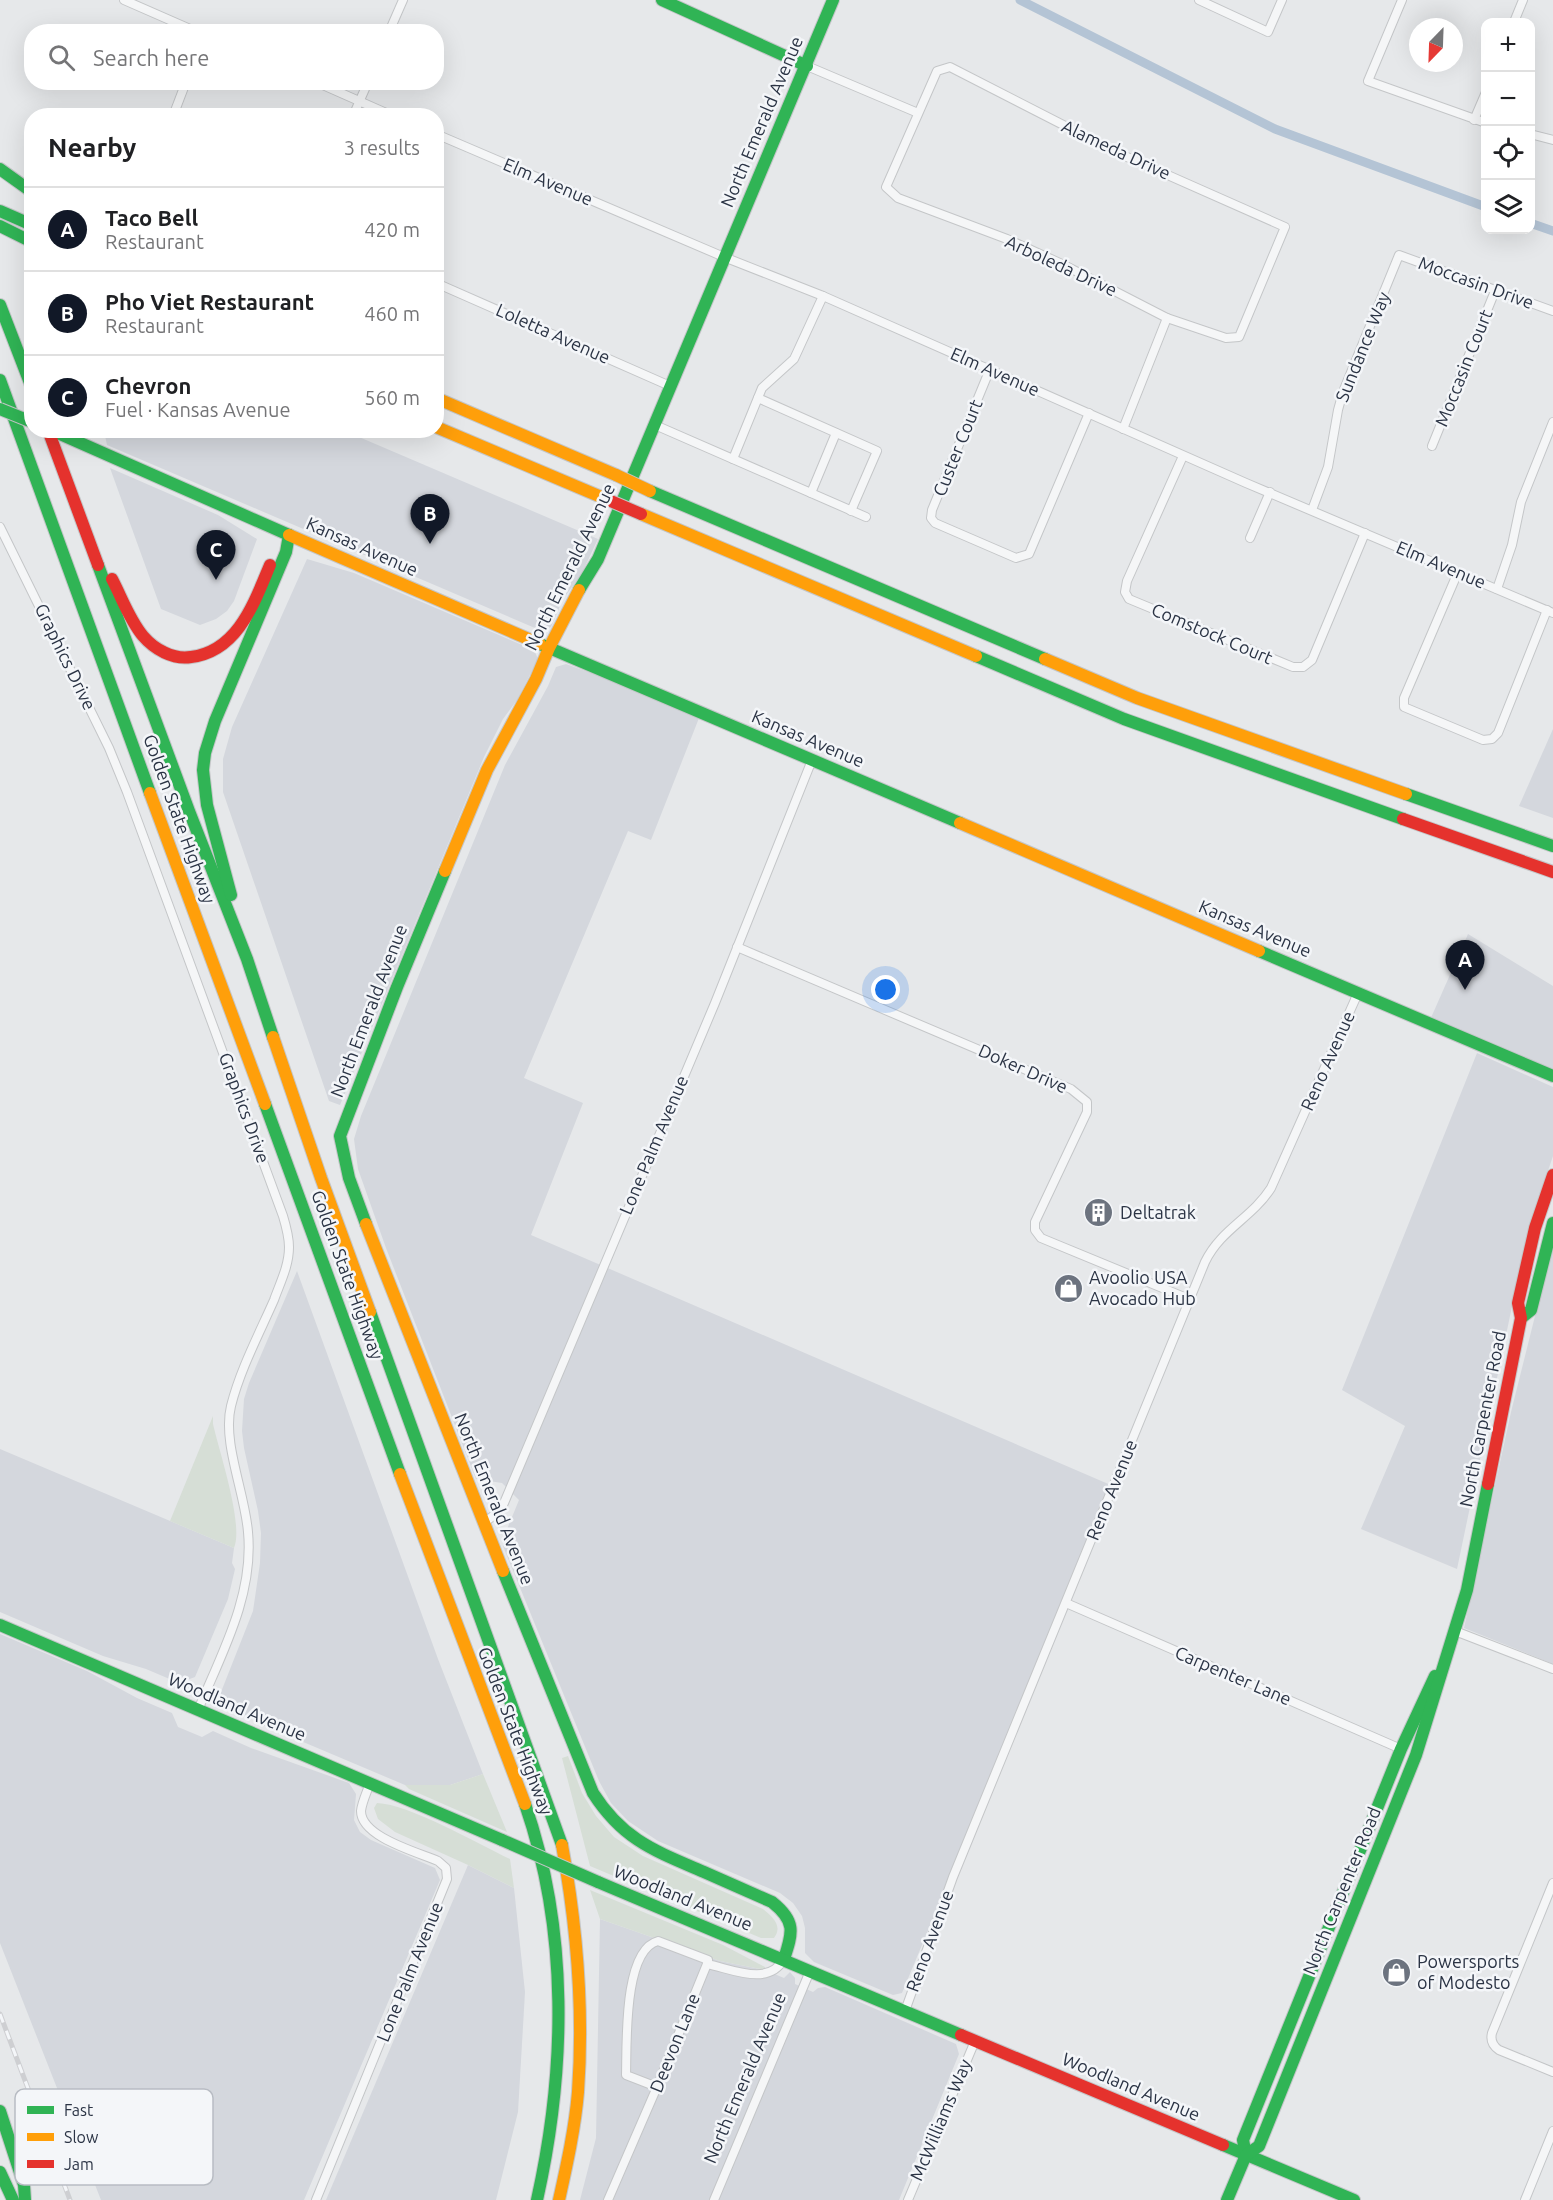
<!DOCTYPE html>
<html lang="en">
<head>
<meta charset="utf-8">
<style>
	:root { --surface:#fff; --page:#f2f2f2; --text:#202124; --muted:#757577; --line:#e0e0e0; --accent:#111827 }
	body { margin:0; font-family:Ubuntu,sans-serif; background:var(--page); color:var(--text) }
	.controls { position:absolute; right:18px; top:18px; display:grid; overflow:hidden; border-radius:12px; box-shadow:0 6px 24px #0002 }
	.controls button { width:54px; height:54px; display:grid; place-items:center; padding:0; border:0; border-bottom:2px solid var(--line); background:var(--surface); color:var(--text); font:30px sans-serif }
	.compass { position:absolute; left:1409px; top:18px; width:54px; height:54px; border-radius:50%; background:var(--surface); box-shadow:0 6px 24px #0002; rotate:203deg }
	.you { position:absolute; left:886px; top:990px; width:21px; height:21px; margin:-15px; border:4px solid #fff; border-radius:50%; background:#1a73e8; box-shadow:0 0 0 9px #1a73e833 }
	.badge { display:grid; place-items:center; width:39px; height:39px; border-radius:50%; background:var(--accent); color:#fff; font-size:20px; font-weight:700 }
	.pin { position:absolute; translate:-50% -50px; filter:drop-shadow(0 2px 3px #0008) }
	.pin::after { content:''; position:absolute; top:32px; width:21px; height:18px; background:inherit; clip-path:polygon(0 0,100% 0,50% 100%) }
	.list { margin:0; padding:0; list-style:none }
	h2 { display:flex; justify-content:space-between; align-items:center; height:78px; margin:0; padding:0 24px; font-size:26px }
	h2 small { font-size:20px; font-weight:400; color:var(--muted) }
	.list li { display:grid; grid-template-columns:39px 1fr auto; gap:18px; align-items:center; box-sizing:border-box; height:84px; padding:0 24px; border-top:2px solid var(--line) }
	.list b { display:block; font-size:22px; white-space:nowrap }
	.list p { margin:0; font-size:20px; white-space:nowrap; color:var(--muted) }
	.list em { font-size:20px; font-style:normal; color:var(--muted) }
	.icon { flex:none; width:33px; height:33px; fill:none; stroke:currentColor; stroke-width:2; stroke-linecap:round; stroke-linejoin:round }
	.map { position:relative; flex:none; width:1553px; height:2200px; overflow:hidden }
	.search { position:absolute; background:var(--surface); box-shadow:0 6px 24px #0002; left:24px; top:24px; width:420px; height:66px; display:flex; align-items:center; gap:15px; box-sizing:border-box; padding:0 21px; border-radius:24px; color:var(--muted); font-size:22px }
	.panel { position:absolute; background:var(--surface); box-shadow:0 6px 24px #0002; left:24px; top:108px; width:420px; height:330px; border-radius:24px }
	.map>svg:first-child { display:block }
	.built { fill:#d4d7dd }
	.green { fill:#d6ded6 }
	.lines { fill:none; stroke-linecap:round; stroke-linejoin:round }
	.canal { stroke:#b4c4d5; stroke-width:9 }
	.street-casing { stroke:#c4c6c8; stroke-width:10 }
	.fast-casing { stroke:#c4c6c8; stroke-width:14 }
	.slow-casing { stroke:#c4c6c8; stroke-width:14 }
	.jam-casing { stroke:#c4c6c8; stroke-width:14 }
	.street { stroke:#f5f6f7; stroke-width:8 }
	.fast { stroke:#30b455; stroke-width:12 }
	.slow { stroke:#ff9f0a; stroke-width:12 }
	.jam { stroke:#e5322d; stroke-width:12 }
	.rail-casing { stroke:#cecfd2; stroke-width:5 }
	.rail { stroke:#f4f6f9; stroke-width:3; stroke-dasharray:9; stroke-linecap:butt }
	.fast-bridge-casing { stroke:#c4c6c8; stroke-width:14; stroke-linecap:butt }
	.slow-bridge-casing { stroke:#c4c6c8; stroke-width:14; stroke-linecap:butt }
	.jam-bridge-casing { stroke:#c4c6c8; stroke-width:14; stroke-linecap:butt }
	.fast-bridge { stroke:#30b455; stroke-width:12 }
	.slow-bridge { stroke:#ff9f0a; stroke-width:12 }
	.jam-bridge { stroke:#e5322d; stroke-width:12 }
	.labels { text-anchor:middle; stroke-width:5; stroke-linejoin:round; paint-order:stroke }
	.street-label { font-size:18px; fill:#2b3445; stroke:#f4f6f9 }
	.poi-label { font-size:18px; fill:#2b3445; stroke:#f4f6f9; text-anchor:start }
	.key { fill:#f4f6f9; stroke:#b8bcc3; stroke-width:1.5 }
	.key-label { font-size:16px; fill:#2b3445 }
</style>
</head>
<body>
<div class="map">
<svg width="1553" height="2200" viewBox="0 0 1553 2200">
	<rect width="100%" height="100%" fill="#e6e8ea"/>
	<!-- built -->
	<g class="built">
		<polygon points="104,431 345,431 598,539 581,575 563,599 551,627 542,631 107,445"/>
		<polygon points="110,468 218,515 257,539 234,601 227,611 216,619 200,625 161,609"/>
		<polygon points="307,559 354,573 534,650 538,659 517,700 503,719 484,757 340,1105 329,1101 223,792 223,759 232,727"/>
		<polygon points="566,664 701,713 651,840 628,831 524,1078 583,1103 531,1235 1113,1486 902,1993 893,1995 814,1962 805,1953 805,1928 802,1916 793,1903 780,1893 658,1841 628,1821 611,1803 599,1781 503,1546 503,1539 519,1500 502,1483 476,1479 386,1248 358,1169 354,1139 361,1116 505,765 548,686 556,667"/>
		<polygon points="1553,729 1553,818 1519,806"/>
		<polygon points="1468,934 1553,986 1553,1072 1430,1020"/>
		<polygon points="1477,1053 1553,1087 1553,1156 1528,1230 1457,1569 1361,1529 1405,1426 1342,1390"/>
		<polygon points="1553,1244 1553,1664 1464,1628 1511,1412"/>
		<polygon points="297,1271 438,1659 483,1774 450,1785 405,1785 263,1725 225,1703 221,1699 221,1692 253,1611 260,1563 261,1533 258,1511 244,1448 242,1431 244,1399 249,1383"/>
		<polygon points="0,1449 234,1548 232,1563 235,1569 228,1599 195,1677 179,1683 146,1669 103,1656 0,1612"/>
		<polygon points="0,1634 87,1671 137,1698 172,1713 178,1727 202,1737 213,1731 251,1748 349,1783 356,1794 354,1820 360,1832 371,1840 435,1868 440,1880 304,2200 101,2200 0,1943"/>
		<polygon points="468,1865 514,1888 525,1992 518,2112 496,2200 326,2200"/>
		<polygon points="600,1919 720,1961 765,1970 784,1978 790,1972 795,1978 795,1984 813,1992 818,1988 825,1987 956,2044 959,2054 899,2200 580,2200 596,2138"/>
	</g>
	<!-- green -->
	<g class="green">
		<path d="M213 1416V1424C219 1451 244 1525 234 1548L170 1521Z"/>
		<path d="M568 1756 582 1793 596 1816 614 1837 643 1856 763 1909C773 1917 783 1926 774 1938H761L590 1866 562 1758Z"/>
		<polygon points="483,1774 507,1832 409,1789 405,1785 450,1785"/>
		<path d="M377 1803C409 1804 478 1844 510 1859L514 1888 468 1865 395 1832 378 1819 374 1808Z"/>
		<polygon points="590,1890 723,1945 765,1967 765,1970 720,1961 600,1919"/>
	</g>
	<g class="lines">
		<!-- canal -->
		<g class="canal">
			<polyline points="1020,0 1275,129 1486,207"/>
			<polyline points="1530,223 1553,231"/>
		</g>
		<defs>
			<g id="street">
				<polyline points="124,0 197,32"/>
				<polyline points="1199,0 1268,32 1282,0"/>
				<polyline points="1402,0 1368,81 1486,123"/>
				<polyline points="1514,22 1523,0"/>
				<polyline points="389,32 403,0"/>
				<polyline points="807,66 918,113"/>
				<polygon points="950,67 1118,153 1285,227 1239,337 1226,338 1167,318 1062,264 1007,239 898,198 886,187 937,71"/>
				<polyline points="316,82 393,116"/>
				<polyline points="173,116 186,82"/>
				<polyline points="353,116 368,82"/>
				<polyline points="1474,120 1486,92"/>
				<polyline points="436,134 724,257 823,296 1246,483 1553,613"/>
				<polyline points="1530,134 1553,140"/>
				<polyline points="436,283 670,386"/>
				<polyline points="990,369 932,510 931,518 935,523 1016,558 1029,554 1089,413"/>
				<polyline points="758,398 877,451 851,511"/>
				<polyline points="655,425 866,517"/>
				<polyline points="1123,429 1167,318"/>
				<polyline points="1432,446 1495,291"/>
				<polyline points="1183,456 1127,581 1125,592 1129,599 1293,667 1303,667 1312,660 1365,533"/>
				<polyline points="733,459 762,388 794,359 823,296"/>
				<polyline points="811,493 836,433"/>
				<polyline points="1312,510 1328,467 1338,410 1343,392 1399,255 1553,311"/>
				<path d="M0 527 109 748 127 792 283 1216C286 1226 289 1237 289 1247 289 1266 280 1283 274 1300 259 1334 240 1370 231 1406 222 1442 245 1493 248 1532 254 1595 222 1653 198 1710"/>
				<polyline points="1250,538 1270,492"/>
				<polyline points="1458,572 1404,698 1404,707 1483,740 1492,739 1498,733 1547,610"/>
				<polyline points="1497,589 1512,545 1521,502 1553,422"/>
				<polyline points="737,947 1071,1089 1087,1102 1087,1112 1035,1222 1035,1230 1041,1238 1189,1299"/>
				<polyline points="484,1523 498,1512 504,1503 715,1003 812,760"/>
				<polyline points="1066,1603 1401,1749"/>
				<polyline points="1455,1631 1553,1669"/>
				<path d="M1553 1883 1492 2033C1490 2041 1493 2046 1499 2050L1553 2072"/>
				<path d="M707 1964C732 1969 768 1987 784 1959"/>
				<path d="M905 2011 953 1877 1205 1262C1221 1229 1252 1218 1271 1188L1358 993"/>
				<path d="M316 2200 447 1879 446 1868 438 1861C417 1852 361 1837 361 1811 362 1802 367 1792 370 1783"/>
				<path d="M608 2200 657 2087 707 1964 708 1960 658 1941C623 1950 627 2045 626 2075L657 2087"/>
				<polyline points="714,2200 810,1971"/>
				<polyline points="908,2200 975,2041"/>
				<polyline points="1525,2200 1553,2131"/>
			</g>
			<g id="fast">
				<polyline points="662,0 807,66"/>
				<polyline points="0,169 32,192"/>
				<polyline points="0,211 32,225"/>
				<polyline points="0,226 32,242"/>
				<polyline points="0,305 32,388"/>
				<polyline points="0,380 150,793"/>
				<polyline points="51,430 289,535"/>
				<polyline points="650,491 1045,659"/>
				<polyline points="98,565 189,811 247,959 273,1037"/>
				<polyline points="579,590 598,559 833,0"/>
				<polyline points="540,644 960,823"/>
				<polyline points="976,656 1124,719 1403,819"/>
				<polyline points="1406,794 1553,846"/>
				<polyline points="231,895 207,805 203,770 205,753 215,721 286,552 289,535"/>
				<polyline points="1259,951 1553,1076"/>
				<polyline points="265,1104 400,1474"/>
				<polyline points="366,1224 349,1178 340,1136 397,987 445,871"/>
				<polyline points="370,1312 562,1845"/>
				<polyline points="1521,1318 1531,1310 1553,1223"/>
				<path d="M503 1571 593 1793C623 1840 655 1851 704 1872 727 1882 749 1892 772 1902 796 1921 793 1932 784 1959"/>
				<polyline points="0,1625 502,1840"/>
				<path d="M525 1804C569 1931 566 2070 537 2200"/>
				<polyline points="598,1882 961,2035"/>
				<polyline points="0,2111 24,2185 25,2200"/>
				<polyline points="1223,2145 1354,2200"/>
				<polyline points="1246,2155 1243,2140 1401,1749 1435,1676"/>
				<polyline points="0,2172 13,2200"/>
				<polyline points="1227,2200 1246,2155 1259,2146 1416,1755 1467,1590 1488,1484"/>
			</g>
			<g id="slow">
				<polyline points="436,398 616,475"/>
				<polyline points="436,427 606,499"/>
				<polyline points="641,514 976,656"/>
				<polyline points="289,535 540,644"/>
				<polyline points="1045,659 1137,698 1406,794"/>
				<polyline points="150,793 265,1104"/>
				<polyline points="960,823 1259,951"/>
				<polyline points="445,871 487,770 536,679 549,648 579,590"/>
				<polyline points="273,1037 321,1178 370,1312"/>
				<polyline points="366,1224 503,1571"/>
				<polyline points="400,1474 525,1804"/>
				<path d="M559 2200C567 2164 575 2128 578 2092 584 2008 577 1927 562 1845"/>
			</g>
			<g id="jam">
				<polyline points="48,430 98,565"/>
				<path d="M112 579C122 598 129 619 143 636 154 649 173 660 191 657 238 651 254 603 270 565"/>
				<polyline points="1403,819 1553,872"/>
				<polyline points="1488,1484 1521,1318 1518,1303 1535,1228 1553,1175"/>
				<polyline points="961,2035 1223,2145"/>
			</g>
		</defs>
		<!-- street casing -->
		<use href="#street" class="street-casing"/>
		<!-- fast casing -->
		<use href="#fast" class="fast-casing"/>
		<!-- slow casing -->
		<use href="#slow" class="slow-casing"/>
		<!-- jam casing -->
		<use href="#jam" class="jam-casing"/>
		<!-- street -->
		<use href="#street" class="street"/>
		<!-- fast -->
		<use href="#fast" class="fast"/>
		<!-- slow -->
		<use href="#slow" class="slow"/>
		<!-- jam -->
		<use href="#jam" class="jam"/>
		<defs>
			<polyline id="rail" points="0,2014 70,2200"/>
		</defs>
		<!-- rail casing -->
		<use href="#rail" class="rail-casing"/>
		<!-- rail -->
		<use href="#rail" class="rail"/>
		<defs>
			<g id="fast-bridge">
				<polyline points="0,409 32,422"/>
				<polyline points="502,1840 598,1882"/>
			</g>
			<polyline id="slow-bridge" points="616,475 650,491"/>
			<polyline id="jam-bridge" points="606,499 641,514"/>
		</defs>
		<!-- fast-bridge casing -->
		<use href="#fast-bridge" class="fast-bridge-casing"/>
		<!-- slow-bridge casing -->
		<use href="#slow-bridge" class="slow-bridge-casing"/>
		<!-- jam-bridge casing -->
		<use href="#jam-bridge" class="jam-bridge-casing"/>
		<!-- fast-bridge -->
		<use href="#fast-bridge" class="fast-bridge"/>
		<!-- slow-bridge -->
		<use href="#slow-bridge" class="slow-bridge"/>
		<!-- jam-bridge -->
		<use href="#jam-bridge" class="jam-bridge"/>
	</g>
	<!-- icons -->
	<defs>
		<symbol id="building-disc" viewBox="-11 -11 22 22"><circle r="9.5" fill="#6c737f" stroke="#f4f6f9"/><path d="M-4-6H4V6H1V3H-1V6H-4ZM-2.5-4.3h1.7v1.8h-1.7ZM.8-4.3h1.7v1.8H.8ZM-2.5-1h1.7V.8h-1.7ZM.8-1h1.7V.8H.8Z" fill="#fff"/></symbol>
		<symbol id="shop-disc" viewBox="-11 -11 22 22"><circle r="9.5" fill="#6c737f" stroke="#f4f6f9"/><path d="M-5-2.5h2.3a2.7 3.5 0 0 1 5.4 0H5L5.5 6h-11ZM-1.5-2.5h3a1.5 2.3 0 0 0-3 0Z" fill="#fff"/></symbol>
	</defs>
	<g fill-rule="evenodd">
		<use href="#building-disc" x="1082" y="1196" width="33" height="33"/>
		<use href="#shop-disc" x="1052" y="1272" width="33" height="33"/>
		<use href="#shop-disc" x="1380" y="1956" width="33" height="33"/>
	</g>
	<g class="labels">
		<!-- street labels -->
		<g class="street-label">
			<text transform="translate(762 122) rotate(-67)" y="6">North Emerald Avenue</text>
			<text transform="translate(1116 150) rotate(25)" y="6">Alameda Drive</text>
			<text transform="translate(548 182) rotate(23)" y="6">Elm Avenue</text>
			<text transform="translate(1061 266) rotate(25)" y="6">Arboleda Drive</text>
			<text transform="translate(1476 283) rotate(20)" y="6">Moccasin Drive</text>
			<text transform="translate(553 334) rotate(24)" y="6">Loletta Avenue</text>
			<text transform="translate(1363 347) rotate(-68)" y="6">Sundance Way</text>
			<text transform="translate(1464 368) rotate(-68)" y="6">Moccasin Court</text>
			<text transform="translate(995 372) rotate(24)" y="6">Elm Avenue</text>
			<text transform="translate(958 448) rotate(-68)" y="6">Custer Court</text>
			<text transform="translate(362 547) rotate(24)" y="6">Kansas Avenue</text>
			<text transform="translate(1441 565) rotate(23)" y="6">Elm Avenue</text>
			<text transform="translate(570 567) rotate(-64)" y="6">North Emerald Avenue</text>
			<text transform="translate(1212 634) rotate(23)" y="6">Comstock Court</text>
			<text transform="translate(65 657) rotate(64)" y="6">Graphics Drive</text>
			<text transform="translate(808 739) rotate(23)" y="6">Kansas Avenue</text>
			<text transform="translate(179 819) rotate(70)" y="6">Golden State Highway</text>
			<text transform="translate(1255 929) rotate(23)" y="6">Kansas Avenue</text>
			<text transform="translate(369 1011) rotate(-69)" y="6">North Emerald Avenue</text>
			<text transform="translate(1328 1061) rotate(-66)" y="6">Reno Avenue</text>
			<text transform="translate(1023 1069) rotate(24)" y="6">Doker Drive</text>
			<text transform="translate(244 1108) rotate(70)" y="6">Graphics Drive</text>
			<text transform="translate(654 1145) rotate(-67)" y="6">Lone Palm Avenue</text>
			<text transform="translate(347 1275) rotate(70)" y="6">Golden State Highway</text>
			<text transform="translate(1483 1419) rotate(-79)" y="6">North Carpenter Road</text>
			<text transform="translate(1112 1490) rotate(-68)" y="6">Reno Avenue</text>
			<text transform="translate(494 1499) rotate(68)" y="6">North Emerald Avenue</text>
			<text transform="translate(1233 1676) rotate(23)" y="6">Carpenter Lane</text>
			<text transform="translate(237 1707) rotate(23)" y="6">Woodland Avenue</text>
			<text transform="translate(515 1731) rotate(69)" y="6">Golden State Highway</text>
			<text transform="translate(1342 1891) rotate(-68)" y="6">North Carpenter Road</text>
			<text transform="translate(683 1898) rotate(22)" y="6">Woodland Avenue</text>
			<text transform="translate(930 1941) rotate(-70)" y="6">Reno Avenue</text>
			<text transform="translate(410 1972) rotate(-68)" y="6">Lone Palm Avenue</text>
			<text transform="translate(675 2043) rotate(-68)" y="6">Deevon Lane</text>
			<text transform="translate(745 2078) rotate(-67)" y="6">North Emerald Avenue</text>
			<text transform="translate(1131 2087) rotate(23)" y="6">Woodland Avenue</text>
			<text transform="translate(941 2120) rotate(-67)" y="6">McWilliams Way</text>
		</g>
		<!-- poi labels -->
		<g class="poi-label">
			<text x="1120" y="1219">Deltatrak</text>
			<text x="1089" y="1284">Avoolio USA<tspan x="1089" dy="21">Avocado Hub</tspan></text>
			<text x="1417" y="1968">Powersports<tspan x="1417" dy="21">of Modesto</tspan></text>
		</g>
	</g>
	<!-- legend -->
	<rect x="15" y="2089" width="198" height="96" rx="9" class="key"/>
	<rect x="27" y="2106" width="27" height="8" fill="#30b455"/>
	<rect x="27" y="2133" width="27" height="8" fill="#ff9f0a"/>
	<rect x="27" y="2160" width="27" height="8" fill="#e5322d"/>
	<g class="key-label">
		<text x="64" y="2116">Fast</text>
		<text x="64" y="2143">Slow</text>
		<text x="64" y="2170">Jam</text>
	</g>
</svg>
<div class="controls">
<button>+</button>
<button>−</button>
<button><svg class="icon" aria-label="locate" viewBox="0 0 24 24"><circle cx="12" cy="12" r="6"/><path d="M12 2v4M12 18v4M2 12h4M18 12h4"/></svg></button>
<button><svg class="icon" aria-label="layers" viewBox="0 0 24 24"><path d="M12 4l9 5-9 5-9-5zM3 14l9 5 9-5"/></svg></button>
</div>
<svg class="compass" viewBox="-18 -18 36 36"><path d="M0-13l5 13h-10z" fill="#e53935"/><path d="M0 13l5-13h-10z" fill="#757577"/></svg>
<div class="you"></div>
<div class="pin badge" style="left:1465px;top:990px">A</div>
<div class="pin badge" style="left:430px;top:544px">B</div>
<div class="pin badge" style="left:216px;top:580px">C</div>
<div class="search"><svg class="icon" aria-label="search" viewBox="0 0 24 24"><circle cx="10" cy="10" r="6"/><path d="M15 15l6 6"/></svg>Search here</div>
<section class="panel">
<h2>Nearby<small>3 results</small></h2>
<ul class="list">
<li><span class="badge">A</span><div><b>Taco Bell</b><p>Restaurant</p></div><em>420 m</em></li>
<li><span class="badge">B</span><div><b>Pho Viet Restaurant</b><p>Restaurant</p></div><em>460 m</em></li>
<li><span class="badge">C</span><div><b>Chevron</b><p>Fuel · Kansas Avenue</p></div><em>560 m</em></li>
</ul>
</section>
</div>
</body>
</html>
